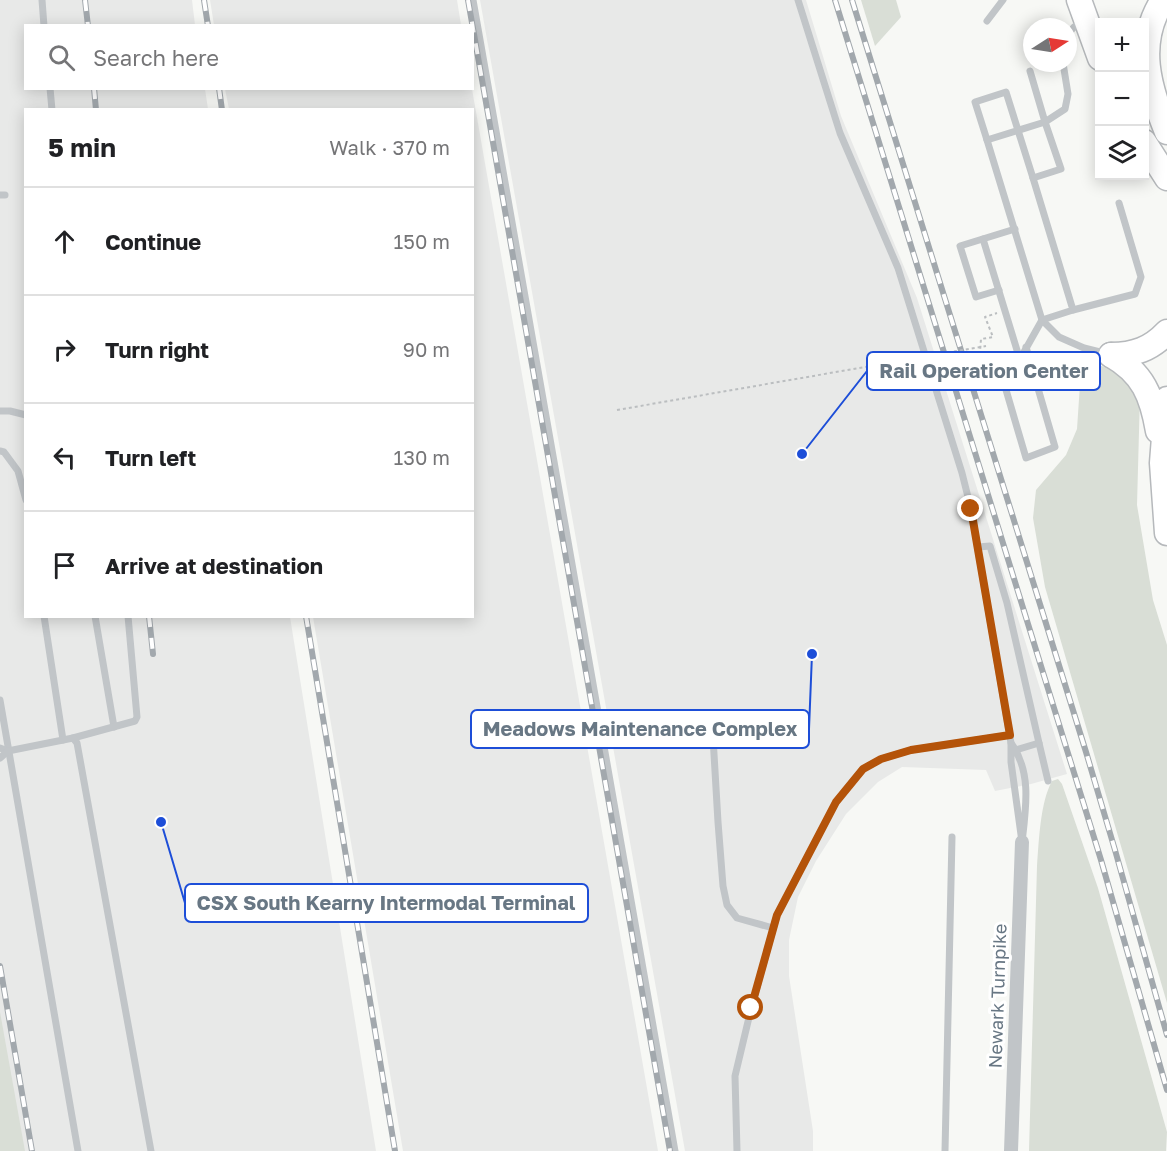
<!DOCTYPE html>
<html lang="en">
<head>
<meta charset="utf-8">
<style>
	:root { --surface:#fff; --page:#f6f6f6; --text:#202124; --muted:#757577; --line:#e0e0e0 }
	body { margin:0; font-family:"Golos Text",sans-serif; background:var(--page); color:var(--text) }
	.controls { position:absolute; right:18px; top:18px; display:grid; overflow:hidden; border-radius:0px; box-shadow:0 3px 15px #0003 }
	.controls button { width:54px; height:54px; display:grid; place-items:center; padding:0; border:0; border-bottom:2px solid var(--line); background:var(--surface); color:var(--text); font:30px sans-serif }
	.compass { position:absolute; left:1023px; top:18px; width:54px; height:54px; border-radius:50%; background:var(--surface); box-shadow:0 3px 15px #0003; rotate:78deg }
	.stop { position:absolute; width:18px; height:18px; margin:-14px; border:4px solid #b45309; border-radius:50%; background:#fff }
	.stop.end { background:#b45309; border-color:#fff; box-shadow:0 2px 6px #0008 }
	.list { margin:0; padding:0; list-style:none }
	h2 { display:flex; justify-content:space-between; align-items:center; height:78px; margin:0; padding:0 24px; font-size:26px }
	h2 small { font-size:20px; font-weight:400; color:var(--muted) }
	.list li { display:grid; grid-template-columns:39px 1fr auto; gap:18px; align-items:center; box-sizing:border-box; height:108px; padding:0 24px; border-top:2px solid var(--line) }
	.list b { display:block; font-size:22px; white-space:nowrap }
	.list em { font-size:20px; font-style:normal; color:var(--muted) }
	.icon { flex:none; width:33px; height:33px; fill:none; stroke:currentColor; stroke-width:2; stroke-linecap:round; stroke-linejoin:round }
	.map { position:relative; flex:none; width:1167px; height:1151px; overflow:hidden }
	.search { position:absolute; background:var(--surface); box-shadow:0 3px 15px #0003; left:24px; top:24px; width:450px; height:66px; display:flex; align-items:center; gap:15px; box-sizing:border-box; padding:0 21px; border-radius:0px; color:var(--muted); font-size:22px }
	.panel { position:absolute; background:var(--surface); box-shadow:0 3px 15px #0003; left:24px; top:108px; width:450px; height:510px; border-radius:0px }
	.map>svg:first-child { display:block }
	.built { fill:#e8e9e8 }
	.green { fill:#d9ded6 }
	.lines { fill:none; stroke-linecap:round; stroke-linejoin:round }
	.highway-casing { stroke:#b6b9bc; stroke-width:27 }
	.path { stroke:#bbbec0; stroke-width:2; stroke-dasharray:3 3; stroke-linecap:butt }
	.lane { stroke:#c1c5c8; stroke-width:7 }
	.street { stroke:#c1c5c8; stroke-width:14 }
	.highway { stroke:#fff; stroke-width:24 }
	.rail-casing { stroke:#a2a8ad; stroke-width:6 }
	.rail { stroke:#fff; stroke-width:4; stroke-dasharray:11; stroke-linecap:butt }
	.path-bridge { stroke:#bbbec0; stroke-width:2; stroke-dasharray:3 3; stroke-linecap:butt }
	.route { stroke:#b45309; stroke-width:8 }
	.labels { text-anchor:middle; stroke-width:6; stroke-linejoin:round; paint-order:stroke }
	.street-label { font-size:18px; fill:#687784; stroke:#fff }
	.leader { fill:none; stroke:#1d4ed8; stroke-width:2 }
	.callout-dot { fill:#1d4ed8; stroke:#fff; stroke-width:2 }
	.callout { fill:#fff; stroke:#1d4ed8; stroke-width:2 }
	.callout-label { font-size:20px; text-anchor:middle; font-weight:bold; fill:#687784 }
</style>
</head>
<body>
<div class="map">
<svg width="1167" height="1151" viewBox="0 0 1167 1151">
	<rect width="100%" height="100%" fill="#f7f8f5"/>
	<!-- built -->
	<g class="built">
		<polygon points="0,0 192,0 195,25 26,26 26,88 205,89 208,109 26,110 26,616 290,617 376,1151 0,1151"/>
		<polygon points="210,0 457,0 461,25 214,25"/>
		<polygon points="480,0 806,0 841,116 917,298 1067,774 1031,784 995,791 986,770 902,767 878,782 846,814 816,861 798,897 789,940 789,976 813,1131 813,1151 685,1151"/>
		<polygon points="225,89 472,89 658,1151 403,1151 313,617 472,616 472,110 229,109"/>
	</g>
	<!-- green -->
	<g class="green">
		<polygon points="861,0 896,0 901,17 875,46"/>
		<polygon points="1097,365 1122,371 1140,395 1137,505 1153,600 1167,645 1167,1003 1045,587 1033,518 1036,490 1066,455 1077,429 1080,384"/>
		<path d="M1058 779 1062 784 1098 888 1167 1132 1166 1151H1029L1037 866C1039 841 1040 803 1052 781Z"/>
		<polygon points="0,1012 25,1151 0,1151"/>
	</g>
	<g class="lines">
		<defs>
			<g id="highway">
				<polyline points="1079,0 1100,58"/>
				<path d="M1163 0C1135 43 1149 88 1167 132"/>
				<polyline points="1144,142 1167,178"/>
				<path d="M1111 355C1143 373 1152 396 1158 431"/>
				<path d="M1111 355C1134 355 1151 349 1167 332"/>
				<polyline points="1167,399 1162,463 1167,533"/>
			</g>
		</defs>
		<!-- highway casing -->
		<use href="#highway" class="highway-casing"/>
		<!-- path -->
		<polyline class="path" points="949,388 978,378 981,339 993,337 985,317 997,313"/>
		<!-- lane -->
		<g class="lane">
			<polyline points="42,0 44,26"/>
			<polyline points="473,0 675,1151"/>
			<polyline points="798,0 840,133 898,268 962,473 971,509 1011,743"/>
			<polyline points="987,21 1003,0"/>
			<polyline points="1068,34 1074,27 1083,23"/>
			<polyline points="1030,71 1045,122 987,140 975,102 1006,92 1033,178"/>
			<polyline points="50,88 52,110"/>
			<polyline points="987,140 1042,320 1059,337 1084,348 1108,354"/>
			<polyline points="0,195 5,195"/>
			<polyline points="983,239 1020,360 999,366 1026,458 1055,447 1026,347"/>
			<polyline points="999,290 976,297 960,246 1015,229"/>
			<polyline points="1073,310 1135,294 1141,277 1119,203"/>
			<polyline points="1024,352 1042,320 1073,310 1033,178 1061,169 1045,122 1065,109 1068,94 1063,63"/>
			<polyline points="0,411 10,411 26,415"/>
			<polyline points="0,451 4,452 18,471 26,500"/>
			<polyline points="978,547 990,546 1007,603 1039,743 1016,750"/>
			<polyline points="44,616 63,740"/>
			<polyline points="95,616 114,727"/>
			<polyline points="0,700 78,1151"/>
			<polyline points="713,737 718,822 723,886 727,905 737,918 773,928"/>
			<polyline points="73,738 135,721 137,717 128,616"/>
			<path d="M1011 743C1032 772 1026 808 1022 842L1011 762Z"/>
			<polyline points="1039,743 1048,781"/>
			<polyline points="0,748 8,751 73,738 77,743 151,1151"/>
			<polyline points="0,758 8,751"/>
			<polyline points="737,1151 735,1076 751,1009 777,915 836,802 863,769 881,759 911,750 1010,735"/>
			<polyline points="945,1151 952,837"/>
		</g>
		<!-- street -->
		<polyline class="street" points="1011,1151 1022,842"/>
		<!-- highway -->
		<use href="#highway" class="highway"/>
		<defs>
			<g id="rail">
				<polyline points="85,0 88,26"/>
				<polyline points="204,0 208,26"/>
				<polyline points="468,0 670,1151"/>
				<polyline points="835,0 1101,860 1167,1090"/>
				<polyline points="852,0 1086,752 1115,850 1167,1035"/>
				<polyline points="94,88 96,110"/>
				<polyline points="219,88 222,110"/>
				<polyline points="149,616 153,654"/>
				<polyline points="306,616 395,1151"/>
				<polyline points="0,966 32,1151"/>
			</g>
		</defs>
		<!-- rail casing -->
		<use href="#rail" class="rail-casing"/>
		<!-- rail -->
		<use href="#rail" class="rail"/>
		<!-- path-bridge -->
		<polyline class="path-bridge" points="617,410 986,346"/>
	</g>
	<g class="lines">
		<!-- route -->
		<polyline class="route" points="751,1008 777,915 836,802 863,769 881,759 911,750 1010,735 971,509"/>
	</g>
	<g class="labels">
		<!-- street labels -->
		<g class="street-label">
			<text transform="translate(998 996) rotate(-88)" y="6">Newark Turnpike</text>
		</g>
	</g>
	<!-- callouts -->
	<path class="leader" d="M802 454L867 371M812 654L809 729M161 822L185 903"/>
	<g class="callout-dot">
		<circle cx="802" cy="454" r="6"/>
		<circle cx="812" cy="654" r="6"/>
		<circle cx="161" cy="822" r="6"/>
	</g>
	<g class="callout">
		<rect x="867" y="352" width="233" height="38" rx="6"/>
		<rect x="471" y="710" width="338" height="38" rx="6"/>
		<rect x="185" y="884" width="403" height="38" rx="6"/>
	</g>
	<g class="callout-label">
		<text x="984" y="378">Rail Operation Center</text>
		<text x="640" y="736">Meadows Maintenance Complex</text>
		<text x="386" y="910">CSX South Kearny Intermodal Terminal</text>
	</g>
</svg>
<div class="controls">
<button>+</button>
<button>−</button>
<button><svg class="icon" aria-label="layers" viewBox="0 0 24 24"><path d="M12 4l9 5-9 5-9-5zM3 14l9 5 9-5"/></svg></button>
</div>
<svg class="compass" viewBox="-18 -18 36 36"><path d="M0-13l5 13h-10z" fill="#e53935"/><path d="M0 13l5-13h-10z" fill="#757577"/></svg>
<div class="stop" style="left:751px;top:1008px"></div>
<div class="stop end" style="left:971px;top:509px"></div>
<div class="search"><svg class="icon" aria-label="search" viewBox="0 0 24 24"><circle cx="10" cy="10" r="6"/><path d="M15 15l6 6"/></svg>Search here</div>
<section class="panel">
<h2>5 min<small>Walk · 370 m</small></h2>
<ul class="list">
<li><svg class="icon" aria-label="ahead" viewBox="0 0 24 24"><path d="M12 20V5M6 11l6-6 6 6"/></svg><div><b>Continue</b></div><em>150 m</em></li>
<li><svg class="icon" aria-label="right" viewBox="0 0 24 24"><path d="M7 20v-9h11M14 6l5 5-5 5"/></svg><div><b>Turn right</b></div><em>90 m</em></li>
<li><svg class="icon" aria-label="left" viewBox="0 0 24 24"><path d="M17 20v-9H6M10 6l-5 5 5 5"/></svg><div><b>Turn left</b></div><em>130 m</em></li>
<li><svg class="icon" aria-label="arrive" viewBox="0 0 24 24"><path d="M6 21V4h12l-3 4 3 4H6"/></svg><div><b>Arrive at destination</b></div></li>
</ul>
</section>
</div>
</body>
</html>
